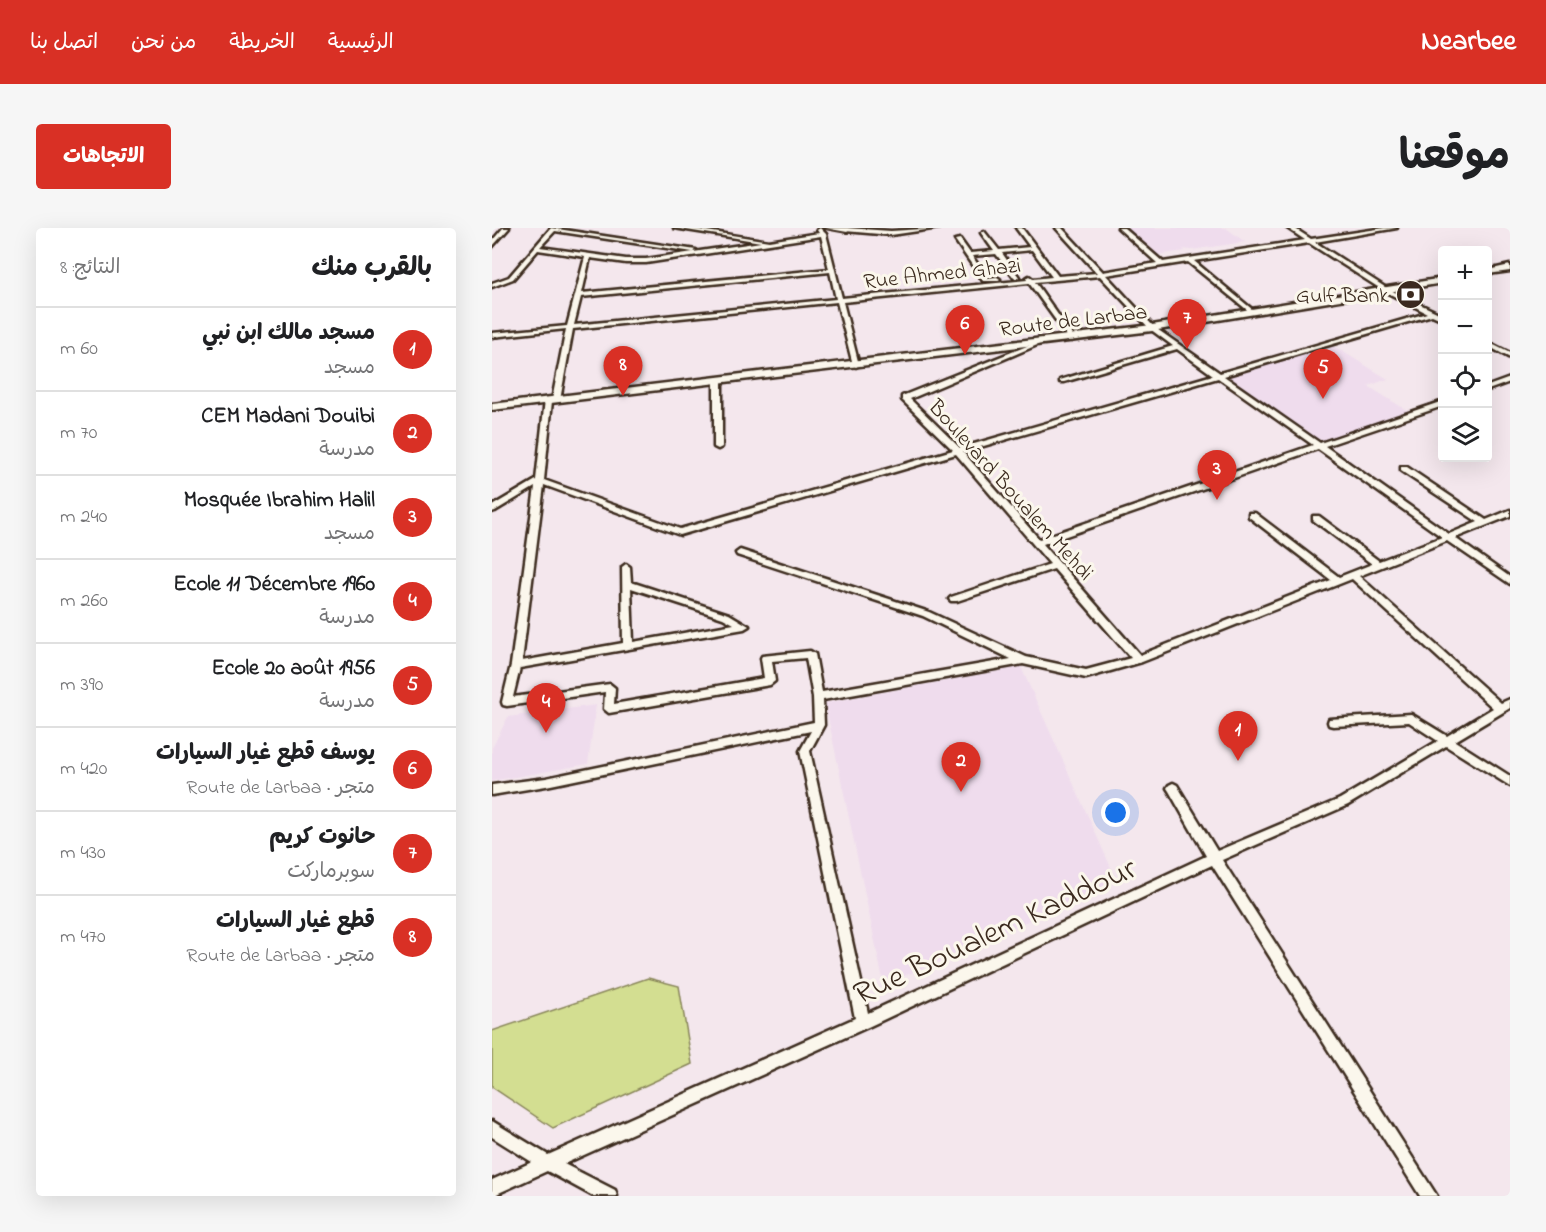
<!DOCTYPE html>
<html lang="ar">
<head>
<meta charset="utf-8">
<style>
	:root { --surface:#fff; --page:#f6f6f6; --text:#202124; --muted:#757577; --line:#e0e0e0; --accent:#d93025 }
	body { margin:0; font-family:"Indie Flower","Playpen Sans Arabic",sans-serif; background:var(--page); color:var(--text); direction:rtl }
	.controls { position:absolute; right:18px; top:18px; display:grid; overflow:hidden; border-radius:6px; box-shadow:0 6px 24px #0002 }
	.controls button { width:54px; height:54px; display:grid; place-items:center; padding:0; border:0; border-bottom:2px solid var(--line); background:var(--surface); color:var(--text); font:30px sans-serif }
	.you { position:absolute; left:624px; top:585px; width:21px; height:21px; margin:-15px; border:4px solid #fff; border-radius:50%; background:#1a73e8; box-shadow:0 0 0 9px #1a73e833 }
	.badge { display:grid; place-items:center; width:39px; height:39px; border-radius:50%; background:var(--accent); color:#fff; font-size:20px; font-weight:700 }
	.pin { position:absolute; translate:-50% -50px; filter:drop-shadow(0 2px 3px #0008) }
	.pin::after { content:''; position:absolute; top:32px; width:21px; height:18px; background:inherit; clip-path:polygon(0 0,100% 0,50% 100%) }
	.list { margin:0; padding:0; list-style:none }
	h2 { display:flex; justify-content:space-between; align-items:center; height:78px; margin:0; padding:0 24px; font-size:26px }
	h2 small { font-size:20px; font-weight:400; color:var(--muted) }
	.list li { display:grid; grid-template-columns:39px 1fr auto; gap:18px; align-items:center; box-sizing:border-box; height:84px; padding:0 24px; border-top:2px solid var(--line) }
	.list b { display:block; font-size:22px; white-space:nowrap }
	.list p { margin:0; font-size:20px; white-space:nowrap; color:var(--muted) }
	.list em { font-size:20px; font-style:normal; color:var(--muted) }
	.icon { flex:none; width:33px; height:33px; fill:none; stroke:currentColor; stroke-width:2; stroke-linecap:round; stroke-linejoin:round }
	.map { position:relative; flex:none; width:1018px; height:968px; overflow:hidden; direction:ltr; border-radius:6px }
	header { display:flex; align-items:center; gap:36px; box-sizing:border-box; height:84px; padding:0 30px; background:var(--accent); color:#fff }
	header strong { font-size:28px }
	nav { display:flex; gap:33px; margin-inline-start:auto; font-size:21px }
	.intro { display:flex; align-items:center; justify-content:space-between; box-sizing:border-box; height:144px; padding:0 36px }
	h1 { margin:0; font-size:42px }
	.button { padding:15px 27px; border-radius:6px; background:var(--accent); color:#fff; font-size:21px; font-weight:700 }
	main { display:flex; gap:36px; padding:0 36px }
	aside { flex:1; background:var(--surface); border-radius:6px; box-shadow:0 6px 24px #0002 }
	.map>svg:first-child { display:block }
	.built { fill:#efdced }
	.green { fill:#d3de91; stroke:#878458; stroke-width:1.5 }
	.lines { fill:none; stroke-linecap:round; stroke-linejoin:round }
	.minor-casing { stroke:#3b2a1e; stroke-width:5 }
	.tertiary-casing { stroke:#3b2a1e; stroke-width:4 }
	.secondary-casing { stroke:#3b2a1e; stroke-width:5 }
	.minor { fill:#fbf7ec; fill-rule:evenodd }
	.tertiary { fill:#fbf7ec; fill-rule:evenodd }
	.secondary { fill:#fbf7ec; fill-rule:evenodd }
	.labels { text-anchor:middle; stroke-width:6; stroke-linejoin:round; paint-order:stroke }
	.far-street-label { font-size:22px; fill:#3b2a1e; stroke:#fbf7ec }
	.far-poi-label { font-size:22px; fill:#3b2a1e; stroke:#fbf7ec; text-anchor:end }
	.near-street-label { font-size:33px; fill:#3b2a1e; stroke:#fbf7ec }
</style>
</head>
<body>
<header>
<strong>Nearbee</strong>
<nav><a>الرئيسية</a><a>الخريطة</a><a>من نحن</a><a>اتصل بنا</a></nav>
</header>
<div class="intro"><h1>موقعنا</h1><a class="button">الاتجاهات</a></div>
<main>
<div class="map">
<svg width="1018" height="968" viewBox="0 0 1018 968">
	<rect width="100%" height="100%" fill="#f4e7ed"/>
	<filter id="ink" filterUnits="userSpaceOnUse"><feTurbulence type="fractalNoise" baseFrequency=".0167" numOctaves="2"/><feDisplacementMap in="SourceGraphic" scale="12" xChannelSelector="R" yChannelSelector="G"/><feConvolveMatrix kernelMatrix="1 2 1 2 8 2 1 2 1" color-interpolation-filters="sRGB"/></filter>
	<g filter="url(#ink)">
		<!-- built -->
		<g class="built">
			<polygon points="633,0 734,0 753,14 699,22 691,21 693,23 665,27"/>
			<polygon points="838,116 896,151 876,158 916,183 828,213 733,148"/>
			<polygon points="529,439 625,653 392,757 333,475"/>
			<polygon points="104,477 96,536 0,553 0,520 16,489"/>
		</g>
		<!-- green -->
		<polygon class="green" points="156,750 187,758 200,836 61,900 0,859 0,803"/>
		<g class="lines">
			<defs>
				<g id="minor">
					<polygon points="11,0 17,0 0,19 0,13"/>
					<path d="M59 0 204 22 201 24 63 3 48 19 134 31H154L269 14 182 0H196L277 13 327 5 325 2 328 0 334 6 350 70 535 52 534 50 537 48 541 51 560 49 540 22 510 25 527 49 524 51 522 50 504 26 480 28 495 50 505 49 508 51 505 53H491L463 12 468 11 478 25 502 23 489 5 492 3 507 22 538 19 524 0H530L566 48 605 45 564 0H570L611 44 665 35 626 0H632L671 34 813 12 795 0H802L819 11 892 0H905L823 14 896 61 951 87V92L940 87 732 148 828 215 951 173V178L833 218 957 306 986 294 909 243V239H915L994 292 1018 282V288L963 310 1018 349V356L955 313 867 348 1009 475 1018 471V480L963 513 1018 548V558L954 518 856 577 730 632 945 968H928L720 637 376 799 72 936 123 962 125 968H101L55 943 0 968V952L40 934 0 909V893L56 927 363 790 308 523 319 503 54 558 0 567V557L54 550 322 494 321 469 314 430 280 433 283 453 278 457 117 485 112 481 113 464 15 478 11 477 10 474 19 437 43 259 3 283 0 284V278L44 252 53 171 60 173 52 252 188 301 461 222 410 172V168L545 114 550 115 418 171 468 220 721 147 685 121 572 154H568V152L681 118 658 101 608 48 543 54 583 111 580 113 578 112 537 55 351 74 367 137 364 139 361 137 345 74 81 101 68 172 64 174 60 172 74 101 0 109V105L75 98 93 29 46 22 21 51 0 59V55L17 49ZM329 8 337 41 90 65 98 30 134 35H154ZM817 15 892 63 935 85 728 145 662 99 614 47 696 34 759 85 762 83 761 82 702 33ZM338 44 344 71 82 97 89 69ZM726 150 821 217 547 311 471 224ZM826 221 950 309 887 333 827 288H821V292L880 336 847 349 763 285H757V289L839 352 648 427 551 316ZM464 226 558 336 459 369 457 371 459 373H465L562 341 639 430 594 442 534 429 437 384 248 322 244 325 245 327 431 388 519 431 330 464 323 426 318 423 270 428 269 430 272 450 122 476 123 460 118 456 21 469 28 440 252 401 257 398 237 386 139 354 138 339 134 336 130 339 131 415 30 433 52 257 188 307ZM860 351 1001 480 955 508 919 486 837 491 836 494 837 497 841 498 917 494 946 513 848 571 725 623 685 557 681 555 677 557 675 560 677 563 714 628 376 785 318 523 332 497 331 472 531 436 594 450 650 434ZM139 360 231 390 242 396 141 414Z"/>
					<polygon points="355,0 399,3 447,0 399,7 353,3"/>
					<polygon points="996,114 1018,125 1018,130 996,118"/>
					<polygon points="1018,150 1018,154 996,162 996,158"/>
					<polygon points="226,151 230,153 230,219 226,221 222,219 222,153"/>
				</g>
				<polygon id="tertiary" points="333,0 355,0 358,2 355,4"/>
				<g id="secondary">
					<polygon points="1018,37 1018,43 996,46 996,42"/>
					<polygon points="951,50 951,55 660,103 0,182 0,176 660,97"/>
				</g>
			</defs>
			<!-- minor casing -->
			<use href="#minor" class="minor-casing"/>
			<!-- tertiary casing -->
			<use href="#tertiary" class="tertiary-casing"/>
			<!-- secondary casing -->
			<use href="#secondary" class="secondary-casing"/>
			<!-- minor -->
			<use href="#minor" class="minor"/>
			<!-- tertiary -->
			<use href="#tertiary" class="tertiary"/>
			<!-- secondary -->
			<use href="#secondary" class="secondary"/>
		</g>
	</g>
	<!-- icons -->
	<defs>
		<symbol id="bank-disc" viewBox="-11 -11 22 22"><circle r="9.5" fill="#3b2a1e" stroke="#fbf7ec"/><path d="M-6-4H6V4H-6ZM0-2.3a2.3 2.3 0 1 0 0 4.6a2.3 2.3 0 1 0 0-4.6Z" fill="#fff"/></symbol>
	</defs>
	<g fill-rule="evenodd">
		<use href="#bank-disc" x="902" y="50" width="33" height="33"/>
	</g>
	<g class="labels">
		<!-- far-street labels -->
		<g class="far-street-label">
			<text transform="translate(450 44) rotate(-6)" y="8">Rue Ahmed Ghazi</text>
			<text transform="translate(581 91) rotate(-7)" y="8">Route de Larbaa</text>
			<text transform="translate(520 261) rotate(48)" y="8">Boulevard Boualem Mehdi</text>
		</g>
		<!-- far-poi labels -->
		<g class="far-poi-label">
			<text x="897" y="74">Gulf Bank</text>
		</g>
		<!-- near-street labels -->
		<g class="near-street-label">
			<text transform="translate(502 701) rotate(-25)" y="12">Rue Boualem Kaddour</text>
		</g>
	</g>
</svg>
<div class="controls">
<button>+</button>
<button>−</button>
<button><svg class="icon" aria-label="locate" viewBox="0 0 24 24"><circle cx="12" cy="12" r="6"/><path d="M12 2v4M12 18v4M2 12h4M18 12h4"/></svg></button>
<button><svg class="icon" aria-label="layers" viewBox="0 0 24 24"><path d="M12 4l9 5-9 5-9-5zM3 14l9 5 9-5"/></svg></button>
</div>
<div class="you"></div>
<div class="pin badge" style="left:746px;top:533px">1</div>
<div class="pin badge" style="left:469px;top:564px">2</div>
<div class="pin badge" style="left:725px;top:272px">3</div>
<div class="pin badge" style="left:54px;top:505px">4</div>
<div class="pin badge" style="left:831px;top:171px">5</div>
<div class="pin badge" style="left:473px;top:127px">6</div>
<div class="pin badge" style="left:695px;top:121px">7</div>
<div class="pin badge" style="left:131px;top:168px">8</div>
</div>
<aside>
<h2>بالقرب منك<small>النتائج: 8</small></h2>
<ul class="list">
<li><span class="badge">1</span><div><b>مسجد مالك ابن نبي</b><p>مسجد</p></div><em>60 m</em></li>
<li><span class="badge">2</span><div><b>CEM Madani Douibi</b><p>مدرسة</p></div><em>70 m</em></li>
<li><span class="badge">3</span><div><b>Mosquée Ibrahim Halil</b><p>مسجد</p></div><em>240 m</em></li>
<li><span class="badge">4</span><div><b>Ecole 11 Décembre 1960</b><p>مدرسة</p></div><em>260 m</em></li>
<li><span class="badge">5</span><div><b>Ecole 20 août 1956</b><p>مدرسة</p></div><em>390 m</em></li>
<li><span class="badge">6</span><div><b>يوسف قطع غيار السيارات</b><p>متجر · Route de Larbaa</p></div><em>420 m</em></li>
<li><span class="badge">7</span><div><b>حانوت كريم</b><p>سوبرماركت</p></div><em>430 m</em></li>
<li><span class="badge">8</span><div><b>قطع غيار السيارات</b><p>متجر · Route de Larbaa</p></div><em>470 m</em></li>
</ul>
</aside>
</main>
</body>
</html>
